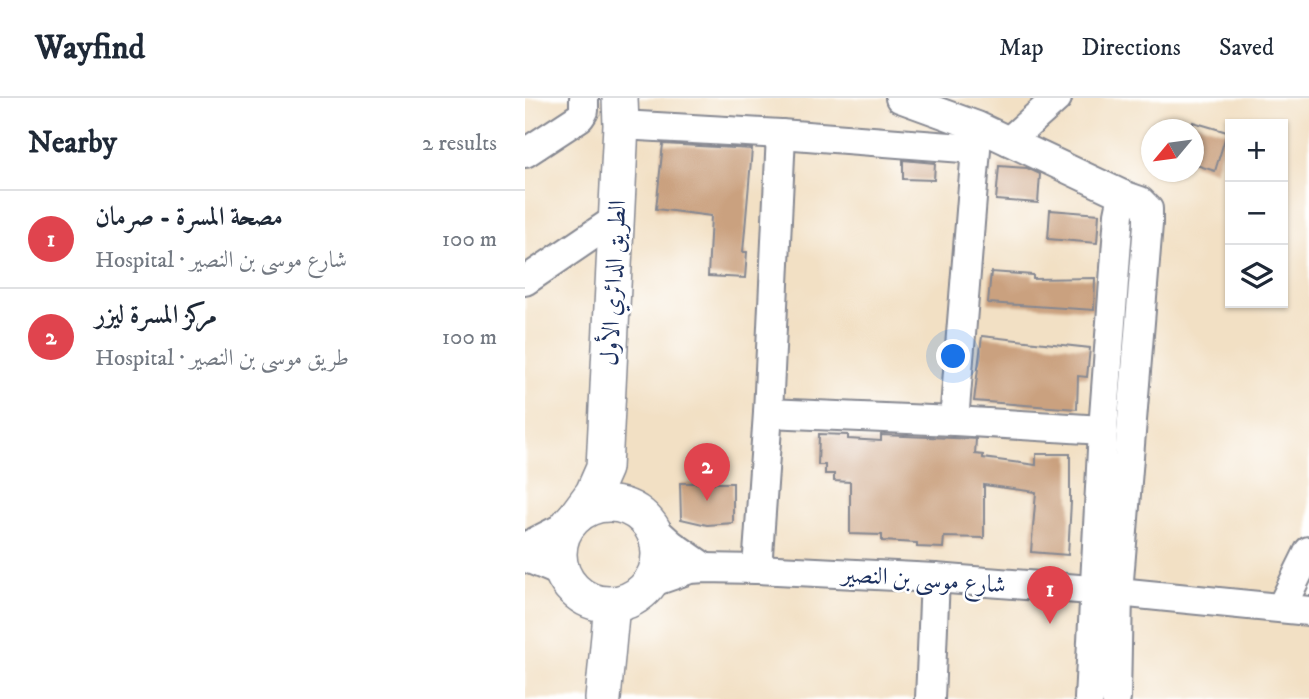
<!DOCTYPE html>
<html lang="en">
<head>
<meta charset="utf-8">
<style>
	:root { --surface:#fff; --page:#f6f6f7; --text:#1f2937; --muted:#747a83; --line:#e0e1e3; --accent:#0f766e }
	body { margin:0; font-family:"IM FELL DW Pica",Amiri,serif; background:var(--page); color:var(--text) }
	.controls { position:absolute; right:21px; top:21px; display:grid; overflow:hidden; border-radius:0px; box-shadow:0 2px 5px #0004 }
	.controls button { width:63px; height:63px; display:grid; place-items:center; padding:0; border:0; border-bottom:2px solid var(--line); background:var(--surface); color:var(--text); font:35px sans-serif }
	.compass { position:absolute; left:616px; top:21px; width:63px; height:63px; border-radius:50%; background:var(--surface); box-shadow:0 2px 5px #0004; rotate:241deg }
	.you { position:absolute; left:429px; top:259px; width:24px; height:24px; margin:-18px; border:5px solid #fff; border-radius:50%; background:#1a73e8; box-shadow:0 0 0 10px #1a73e833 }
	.badge { display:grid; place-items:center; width:46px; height:46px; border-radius:50%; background:var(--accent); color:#fff; font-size:23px; font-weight:700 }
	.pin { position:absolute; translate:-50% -58px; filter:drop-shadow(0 2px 4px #0008) }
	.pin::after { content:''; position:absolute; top:37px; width:24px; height:21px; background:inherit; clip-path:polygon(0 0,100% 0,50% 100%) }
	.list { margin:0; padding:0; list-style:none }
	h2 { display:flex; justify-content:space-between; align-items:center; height:91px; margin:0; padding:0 28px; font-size:30px }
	h2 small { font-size:23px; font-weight:400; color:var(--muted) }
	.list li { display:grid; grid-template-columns:46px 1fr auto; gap:21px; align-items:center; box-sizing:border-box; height:98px; padding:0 28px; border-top:2px solid var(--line) }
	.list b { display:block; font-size:26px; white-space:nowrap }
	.list p { margin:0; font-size:23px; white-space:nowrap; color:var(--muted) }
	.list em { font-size:23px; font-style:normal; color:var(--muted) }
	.icon { flex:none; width:38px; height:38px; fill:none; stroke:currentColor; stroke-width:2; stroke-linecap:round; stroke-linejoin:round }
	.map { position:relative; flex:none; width:784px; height:601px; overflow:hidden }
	header { display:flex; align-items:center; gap:42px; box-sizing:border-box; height:98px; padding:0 35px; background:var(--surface); border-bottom:2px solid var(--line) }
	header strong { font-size:33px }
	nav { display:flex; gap:38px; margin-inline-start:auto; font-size:24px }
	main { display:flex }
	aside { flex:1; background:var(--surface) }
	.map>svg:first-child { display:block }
	.building { fill:#caa17f }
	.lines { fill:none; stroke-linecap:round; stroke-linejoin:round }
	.minor-casing { stroke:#868891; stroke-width:32 }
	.major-casing { stroke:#868891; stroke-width:38 }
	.minor { stroke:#fff; stroke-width:28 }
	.major { stroke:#fff; stroke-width:35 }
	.labels { text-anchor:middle; stroke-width:5; stroke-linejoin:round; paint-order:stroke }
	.street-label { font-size:24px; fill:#1b2f5e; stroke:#fff }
</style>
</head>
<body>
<header>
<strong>Wayfind</strong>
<nav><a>Map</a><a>Directions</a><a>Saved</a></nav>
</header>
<main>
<aside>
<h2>Nearby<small>2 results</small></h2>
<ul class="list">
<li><span class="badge" style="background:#e0444e">1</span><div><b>مصحة المسرة - صرمان</b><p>Hospital · شارع موسى بن النصير</p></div><em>100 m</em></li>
<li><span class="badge" style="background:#e0444e">2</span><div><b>مركز المسرة ليزر</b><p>Hospital · طريق موسى بن النصير</p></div><em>100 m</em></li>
</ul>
</aside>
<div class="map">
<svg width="784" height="601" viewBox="0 0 784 601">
	<rect width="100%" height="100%" fill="#fff"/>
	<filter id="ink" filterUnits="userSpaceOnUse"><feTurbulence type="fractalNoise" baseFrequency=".0143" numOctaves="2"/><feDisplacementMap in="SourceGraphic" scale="14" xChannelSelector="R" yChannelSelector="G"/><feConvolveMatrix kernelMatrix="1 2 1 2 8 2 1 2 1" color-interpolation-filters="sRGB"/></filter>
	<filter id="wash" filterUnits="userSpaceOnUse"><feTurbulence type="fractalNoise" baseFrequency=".00686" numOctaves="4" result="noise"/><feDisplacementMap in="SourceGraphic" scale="28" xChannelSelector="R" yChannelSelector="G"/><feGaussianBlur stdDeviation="1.57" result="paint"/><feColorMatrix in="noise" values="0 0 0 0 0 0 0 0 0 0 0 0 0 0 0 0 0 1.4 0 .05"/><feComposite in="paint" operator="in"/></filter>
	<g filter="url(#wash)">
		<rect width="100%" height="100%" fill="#f2e0c4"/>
		<g id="blocks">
			<!-- building -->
			<g class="building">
				<polygon points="668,24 702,34 690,73 668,66"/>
				<polygon points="138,46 227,51 218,154 222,154 220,180 183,178 186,118 131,111"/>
				<polygon points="378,62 410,65 409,82 378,81"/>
				<polygon points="474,68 502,70 515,76 513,105 471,102"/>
				<polygon points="525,112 574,116 572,145 523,141"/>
				<polygon points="466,174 508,177 508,181 570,180 569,212 463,205"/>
				<polygon points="457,238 565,250 562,279 553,278 552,311 449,303"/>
				<polygon points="294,336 323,337 323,341 356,343 356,337 451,341 450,356 458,357 458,360 511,367 511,356 545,356 545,404 546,404 543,457 506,454 511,394 459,387 459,440 419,439 418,450 392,449 392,445 357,443 357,437 325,436 325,384 309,383 309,376 300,376 300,367 293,367"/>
				<polygon points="155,385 208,385 208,425 182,427 156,421"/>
			</g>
		</g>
	</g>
	<g filter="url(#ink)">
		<use href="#blocks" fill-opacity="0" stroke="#868891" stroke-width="2"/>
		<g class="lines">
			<defs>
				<g id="minor">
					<polyline points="375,0 452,28 598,97 615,103 623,111 623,126 593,494 591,601"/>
					<polyline points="96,27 256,36 451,51 429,323"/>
					<polyline points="484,43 532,0"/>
					<polyline points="0,55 55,19 59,13 59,0"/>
					<polyline points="0,183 91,121"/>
					<polyline points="243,315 429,323 578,332"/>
					<polyline points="125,427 147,447 180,470"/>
					<polyline points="0,449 43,427"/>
					<polyline points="0,459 38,475"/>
					<polyline points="232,471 243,315 256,36"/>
					<polyline points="125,485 165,471 180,470 232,471 410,480 593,494 784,513"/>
					<polyline points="756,510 784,453"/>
					<polyline points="405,601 410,480"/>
					<polyline points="564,601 578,332 594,116 598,97"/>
				</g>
				<g id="major">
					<circle cx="84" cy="456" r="50"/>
					<polyline points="51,418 68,395 79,370 96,27 95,0"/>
					<polyline points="78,601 87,506"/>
				</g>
			</defs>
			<!-- minor casing -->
			<use href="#minor" class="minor-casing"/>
			<!-- major casing -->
			<use href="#major" class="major-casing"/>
			<!-- minor -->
			<use href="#minor" class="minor"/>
			<!-- major -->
			<use href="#major" class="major"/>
		</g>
	</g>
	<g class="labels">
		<!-- street labels -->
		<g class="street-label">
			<text transform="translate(88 185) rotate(-87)" y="8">الطريق الدائري الأول</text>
			<text transform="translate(399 481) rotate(4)" y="8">شارع موسى بن النصير</text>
		</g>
	</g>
</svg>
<div class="controls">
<button>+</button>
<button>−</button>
<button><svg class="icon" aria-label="layers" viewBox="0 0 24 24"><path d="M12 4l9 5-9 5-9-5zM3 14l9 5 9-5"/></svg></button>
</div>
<svg class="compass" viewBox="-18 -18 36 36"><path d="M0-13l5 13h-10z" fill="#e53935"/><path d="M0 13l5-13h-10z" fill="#747a83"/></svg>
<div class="you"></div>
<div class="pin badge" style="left:525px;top:526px;background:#e0444e">1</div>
<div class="pin badge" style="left:182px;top:403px;background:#e0444e">2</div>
</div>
</main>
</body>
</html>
